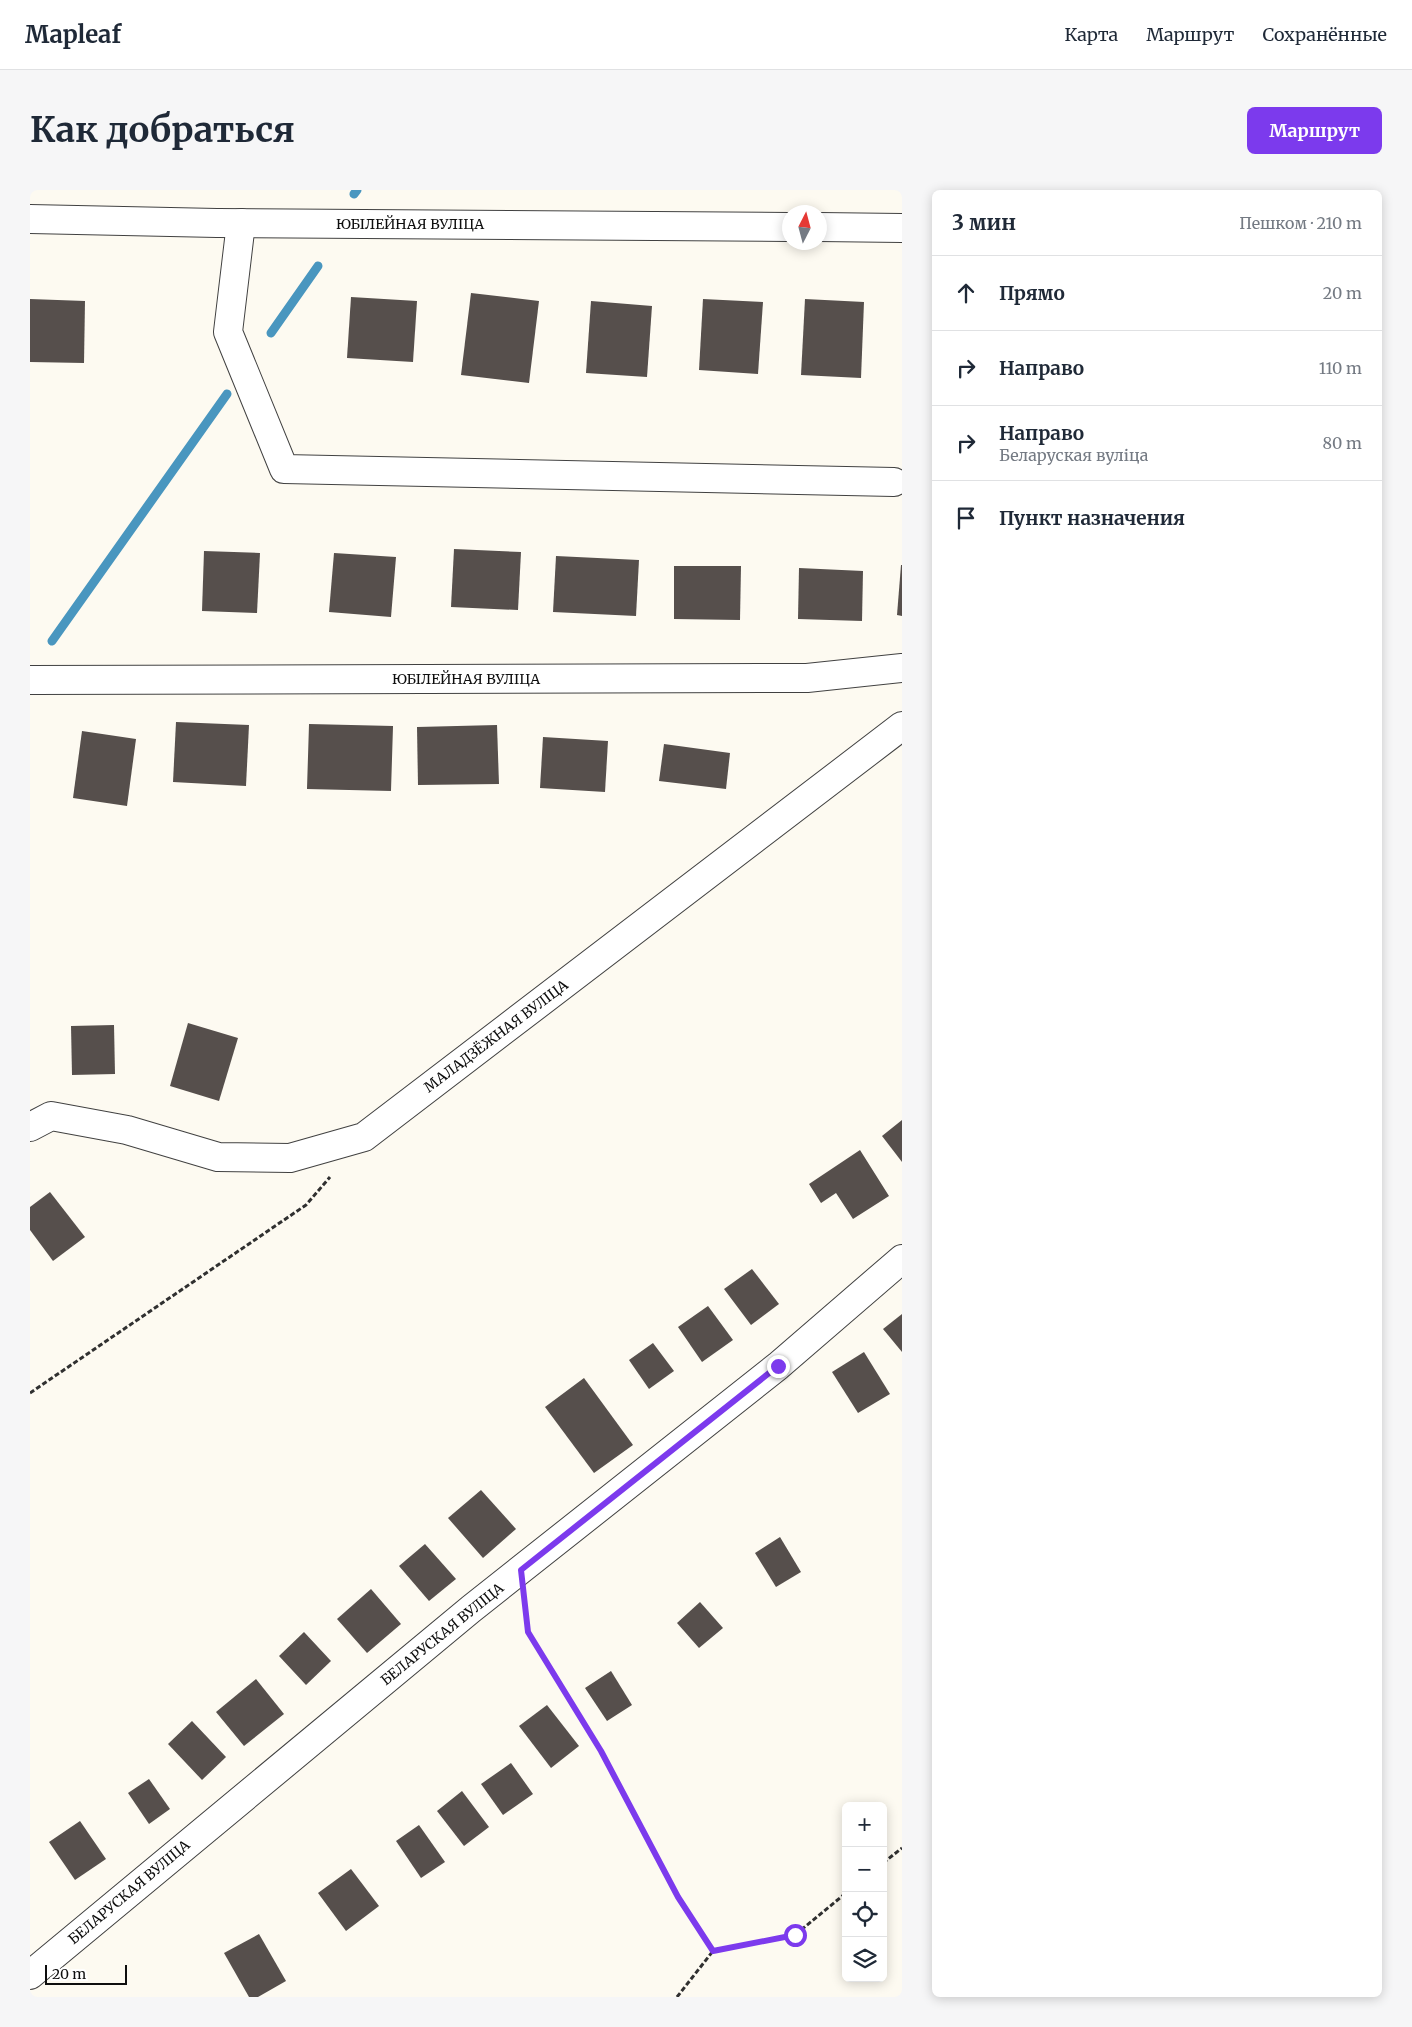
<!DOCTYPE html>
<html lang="ru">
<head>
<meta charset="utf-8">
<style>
	:root { --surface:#fff; --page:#f6f6f7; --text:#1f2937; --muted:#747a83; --line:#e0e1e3; --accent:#7c3aed }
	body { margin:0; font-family:Merriweather,serif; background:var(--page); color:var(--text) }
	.controls { position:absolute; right:15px; bottom:15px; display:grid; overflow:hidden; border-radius:8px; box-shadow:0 2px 12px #0003 }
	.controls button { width:45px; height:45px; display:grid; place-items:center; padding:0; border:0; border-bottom:1px solid var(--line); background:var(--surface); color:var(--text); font:25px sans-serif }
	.compass { position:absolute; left:752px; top:15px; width:45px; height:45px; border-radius:50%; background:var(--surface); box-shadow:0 2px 12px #0003; rotate:6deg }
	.scale { position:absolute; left:15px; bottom:12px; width:82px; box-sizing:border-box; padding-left:5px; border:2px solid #0e0e0e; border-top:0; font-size:14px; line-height:18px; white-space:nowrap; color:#0e0e0e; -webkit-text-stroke:4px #fff; paint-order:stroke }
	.stop { position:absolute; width:15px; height:15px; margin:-11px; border:4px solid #7c3aed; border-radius:50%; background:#fff }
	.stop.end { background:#7c3aed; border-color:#fff; box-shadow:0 1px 5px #0008 }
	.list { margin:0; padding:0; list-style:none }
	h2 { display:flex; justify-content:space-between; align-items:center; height:65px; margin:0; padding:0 20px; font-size:21px }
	h2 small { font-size:16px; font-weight:400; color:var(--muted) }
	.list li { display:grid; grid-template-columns:32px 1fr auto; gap:15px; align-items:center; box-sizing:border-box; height:75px; padding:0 20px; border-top:1px solid var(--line) }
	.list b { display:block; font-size:19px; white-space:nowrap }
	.list p { margin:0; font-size:16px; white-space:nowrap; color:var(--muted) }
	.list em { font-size:16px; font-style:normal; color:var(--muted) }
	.icon { flex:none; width:28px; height:28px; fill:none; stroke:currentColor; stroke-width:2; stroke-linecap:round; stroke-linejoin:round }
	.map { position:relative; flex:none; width:872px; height:1807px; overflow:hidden; border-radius:8px }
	header { display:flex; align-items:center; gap:30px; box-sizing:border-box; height:70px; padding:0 25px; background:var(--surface); border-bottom:1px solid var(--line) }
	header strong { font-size:24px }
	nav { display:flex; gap:28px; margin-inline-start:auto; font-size:18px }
	.intro { display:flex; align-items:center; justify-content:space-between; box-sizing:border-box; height:120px; padding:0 30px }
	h1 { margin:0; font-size:35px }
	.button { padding:12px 22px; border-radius:8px; background:var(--accent); color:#fff; font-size:18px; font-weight:700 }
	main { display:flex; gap:30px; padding:0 30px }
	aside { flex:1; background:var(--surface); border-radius:8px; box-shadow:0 2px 12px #0003 }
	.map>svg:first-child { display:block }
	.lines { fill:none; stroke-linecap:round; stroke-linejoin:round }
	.stream { stroke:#4996bf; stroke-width:9 }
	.building { fill:#564f4c }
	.minor-casing { stroke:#414141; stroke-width:30 }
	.path { stroke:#303030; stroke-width:3; stroke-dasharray:5 2.5; stroke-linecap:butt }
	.minor { stroke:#fff; stroke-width:28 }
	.route { stroke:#7c3aed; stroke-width:6 }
	.labels { text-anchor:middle; stroke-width:5; stroke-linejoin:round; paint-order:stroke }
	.street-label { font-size:14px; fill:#0e0e0e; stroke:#fff }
</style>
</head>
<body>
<header>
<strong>Mapleaf</strong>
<nav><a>Карта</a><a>Маршрут</a><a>Сохранённые</a></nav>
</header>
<div class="intro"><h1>Как добраться</h1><a class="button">Маршрут</a></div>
<main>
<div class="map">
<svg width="872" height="1807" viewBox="0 0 872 1807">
	<rect width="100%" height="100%" fill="#fdfaf1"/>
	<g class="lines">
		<!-- stream -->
		<g class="stream">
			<polyline points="324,4 327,0"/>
			<polyline points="241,143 288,76"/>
			<polyline points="22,451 197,204"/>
		</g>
	</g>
	<!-- building -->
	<g class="building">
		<polygon points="441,103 509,111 499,193 431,185"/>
		<polygon points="321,107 387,111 383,172 317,168"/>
		<polygon points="0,109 55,111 54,173 0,172"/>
		<polygon points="673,109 733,112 728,184 669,180"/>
		<polygon points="775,109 834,112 831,188 771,185"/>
		<polygon points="561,111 622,116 617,187 556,183"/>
		<polygon points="424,359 491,362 488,420 421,417"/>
		<polygon points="174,361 230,363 227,423 172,421"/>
		<polygon points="304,363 366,367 361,427 299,422"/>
		<polygon points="526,366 609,370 606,426 523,422"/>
		<polygon points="871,375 872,375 872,426 867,425"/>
		<polygon points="644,376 711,376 710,430 644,429"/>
		<polygon points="769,378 833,381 832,431 768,429"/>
		<polygon points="146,532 219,535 216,596 143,592"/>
		<polygon points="279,534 363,536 361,601 277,599"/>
		<polygon points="467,535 469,594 388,595 387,537"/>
		<polygon points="52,541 106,549 97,616 43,608"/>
		<polygon points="513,547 578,551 575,602 510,598"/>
		<polygon points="634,554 700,563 696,599 629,591"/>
		<polygon points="158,833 208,848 189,911 140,896"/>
		<polygon points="84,835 85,884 42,885 41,836"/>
		<polygon points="872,930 872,972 852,946"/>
		<polygon points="830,960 859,1006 823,1029 806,1003 791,1013 779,994"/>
		<polygon points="20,1002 55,1047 23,1071 0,1040 0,1017"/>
		<polygon points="722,1079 749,1114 721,1135 694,1099"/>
		<polygon points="678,1116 703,1150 672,1172 648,1137"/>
		<polygon points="872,1124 872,1162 853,1139"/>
		<polygon points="623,1153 644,1181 619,1199 599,1170"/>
		<polygon points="834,1162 860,1204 828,1223 802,1182"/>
		<polygon points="554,1188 603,1255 564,1283 515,1217"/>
		<polygon points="451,1300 486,1339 453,1368 418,1328"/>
		<polygon points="750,1347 771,1382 746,1397 725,1363"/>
		<polygon points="395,1354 426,1389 399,1411 369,1376"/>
		<polygon points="341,1399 371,1434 337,1463 307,1429"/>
		<polygon points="670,1412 693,1438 669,1458 647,1433"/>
		<polygon points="274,1442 301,1471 276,1495 249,1466"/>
		<polygon points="581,1481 602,1515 577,1531 555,1498"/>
		<polygon points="226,1489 254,1524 214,1556 186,1522"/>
		<polygon points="517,1515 549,1556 521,1578 489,1536"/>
		<polygon points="162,1531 196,1567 172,1590 138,1554"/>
		<polygon points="481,1573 503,1604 473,1625 451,1594"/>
		<polygon points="119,1589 140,1619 119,1634 98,1603"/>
		<polygon points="432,1601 459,1637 434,1656 407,1621"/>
		<polygon points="50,1631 76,1669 45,1690 19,1652"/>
		<polygon points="389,1635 415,1672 391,1688 366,1651"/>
		<polygon points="321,1679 349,1716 316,1741 288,1703"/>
		<polygon points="229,1744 256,1791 228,1807 219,1807 194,1763"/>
	</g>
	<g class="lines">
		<defs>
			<g id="minor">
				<polyline points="0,29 187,33 759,37"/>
				<polyline points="211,33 198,142 254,279 864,292"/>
				<polyline points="789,37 872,38"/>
				<polyline points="0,490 777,488 872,478"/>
				<polyline points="0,937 21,926 97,940 188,967 260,968 334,947 872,536"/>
				<polyline points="0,1785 441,1419 748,1176 872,1069"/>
			</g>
		</defs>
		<!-- minor casing -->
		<use href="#minor" class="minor-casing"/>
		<!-- path -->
		<g class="path">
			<polyline points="0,1203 276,1015 300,987"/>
			<polyline points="495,1413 498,1442 571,1561 648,1707 683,1761"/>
			<polyline points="853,1673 872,1658"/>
			<polyline points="647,1807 683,1761 765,1745 816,1703"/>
		</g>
		<!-- minor -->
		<use href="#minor" class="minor"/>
	</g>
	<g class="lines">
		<!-- route -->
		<polyline class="route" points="748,1176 491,1380 498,1442 571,1561 648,1707 683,1761 765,1745"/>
	</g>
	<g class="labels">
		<!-- street labels -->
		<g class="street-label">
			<text x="380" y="39">ЮБІЛЕЙНАЯ ВУЛІЦА</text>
			<text x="436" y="494">ЮБІЛЕЙНАЯ ВУЛІЦА</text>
			<text transform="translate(466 846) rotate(-37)" y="5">МАЛАДЗЁЖНАЯ ВУЛІЦА</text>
			<text transform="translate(412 1444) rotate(-39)" y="5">БЕЛАРУСКАЯ ВУЛІЦА</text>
			<text transform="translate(99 1702) rotate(-40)" y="5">БЕЛАРУСКАЯ ВУЛІЦА</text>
		</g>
	</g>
</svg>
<div class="controls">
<button>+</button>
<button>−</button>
<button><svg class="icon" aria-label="locate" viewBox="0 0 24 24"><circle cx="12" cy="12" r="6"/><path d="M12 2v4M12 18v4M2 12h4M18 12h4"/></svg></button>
<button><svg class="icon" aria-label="layers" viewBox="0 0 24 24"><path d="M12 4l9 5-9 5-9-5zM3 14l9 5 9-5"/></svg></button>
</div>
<svg class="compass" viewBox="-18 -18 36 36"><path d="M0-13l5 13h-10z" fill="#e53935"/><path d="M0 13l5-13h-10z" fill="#747a83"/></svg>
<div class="scale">20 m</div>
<div class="stop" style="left:765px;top:1745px"></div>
<div class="stop end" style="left:748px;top:1176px"></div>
</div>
<aside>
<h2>3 мин<small>Пешком · 210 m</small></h2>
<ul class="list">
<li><svg class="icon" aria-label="ahead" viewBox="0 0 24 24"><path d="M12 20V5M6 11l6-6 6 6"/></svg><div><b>Прямо</b></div><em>20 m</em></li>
<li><svg class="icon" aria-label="right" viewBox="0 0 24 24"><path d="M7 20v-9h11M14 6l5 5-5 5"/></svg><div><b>Направо</b></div><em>110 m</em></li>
<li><svg class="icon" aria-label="right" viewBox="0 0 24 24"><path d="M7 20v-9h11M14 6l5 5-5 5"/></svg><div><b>Направо</b><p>Беларуская вуліца</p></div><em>80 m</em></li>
<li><svg class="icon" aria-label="arrive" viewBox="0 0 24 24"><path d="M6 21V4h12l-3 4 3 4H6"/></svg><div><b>Пункт назначения</b></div></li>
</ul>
</aside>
</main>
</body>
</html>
